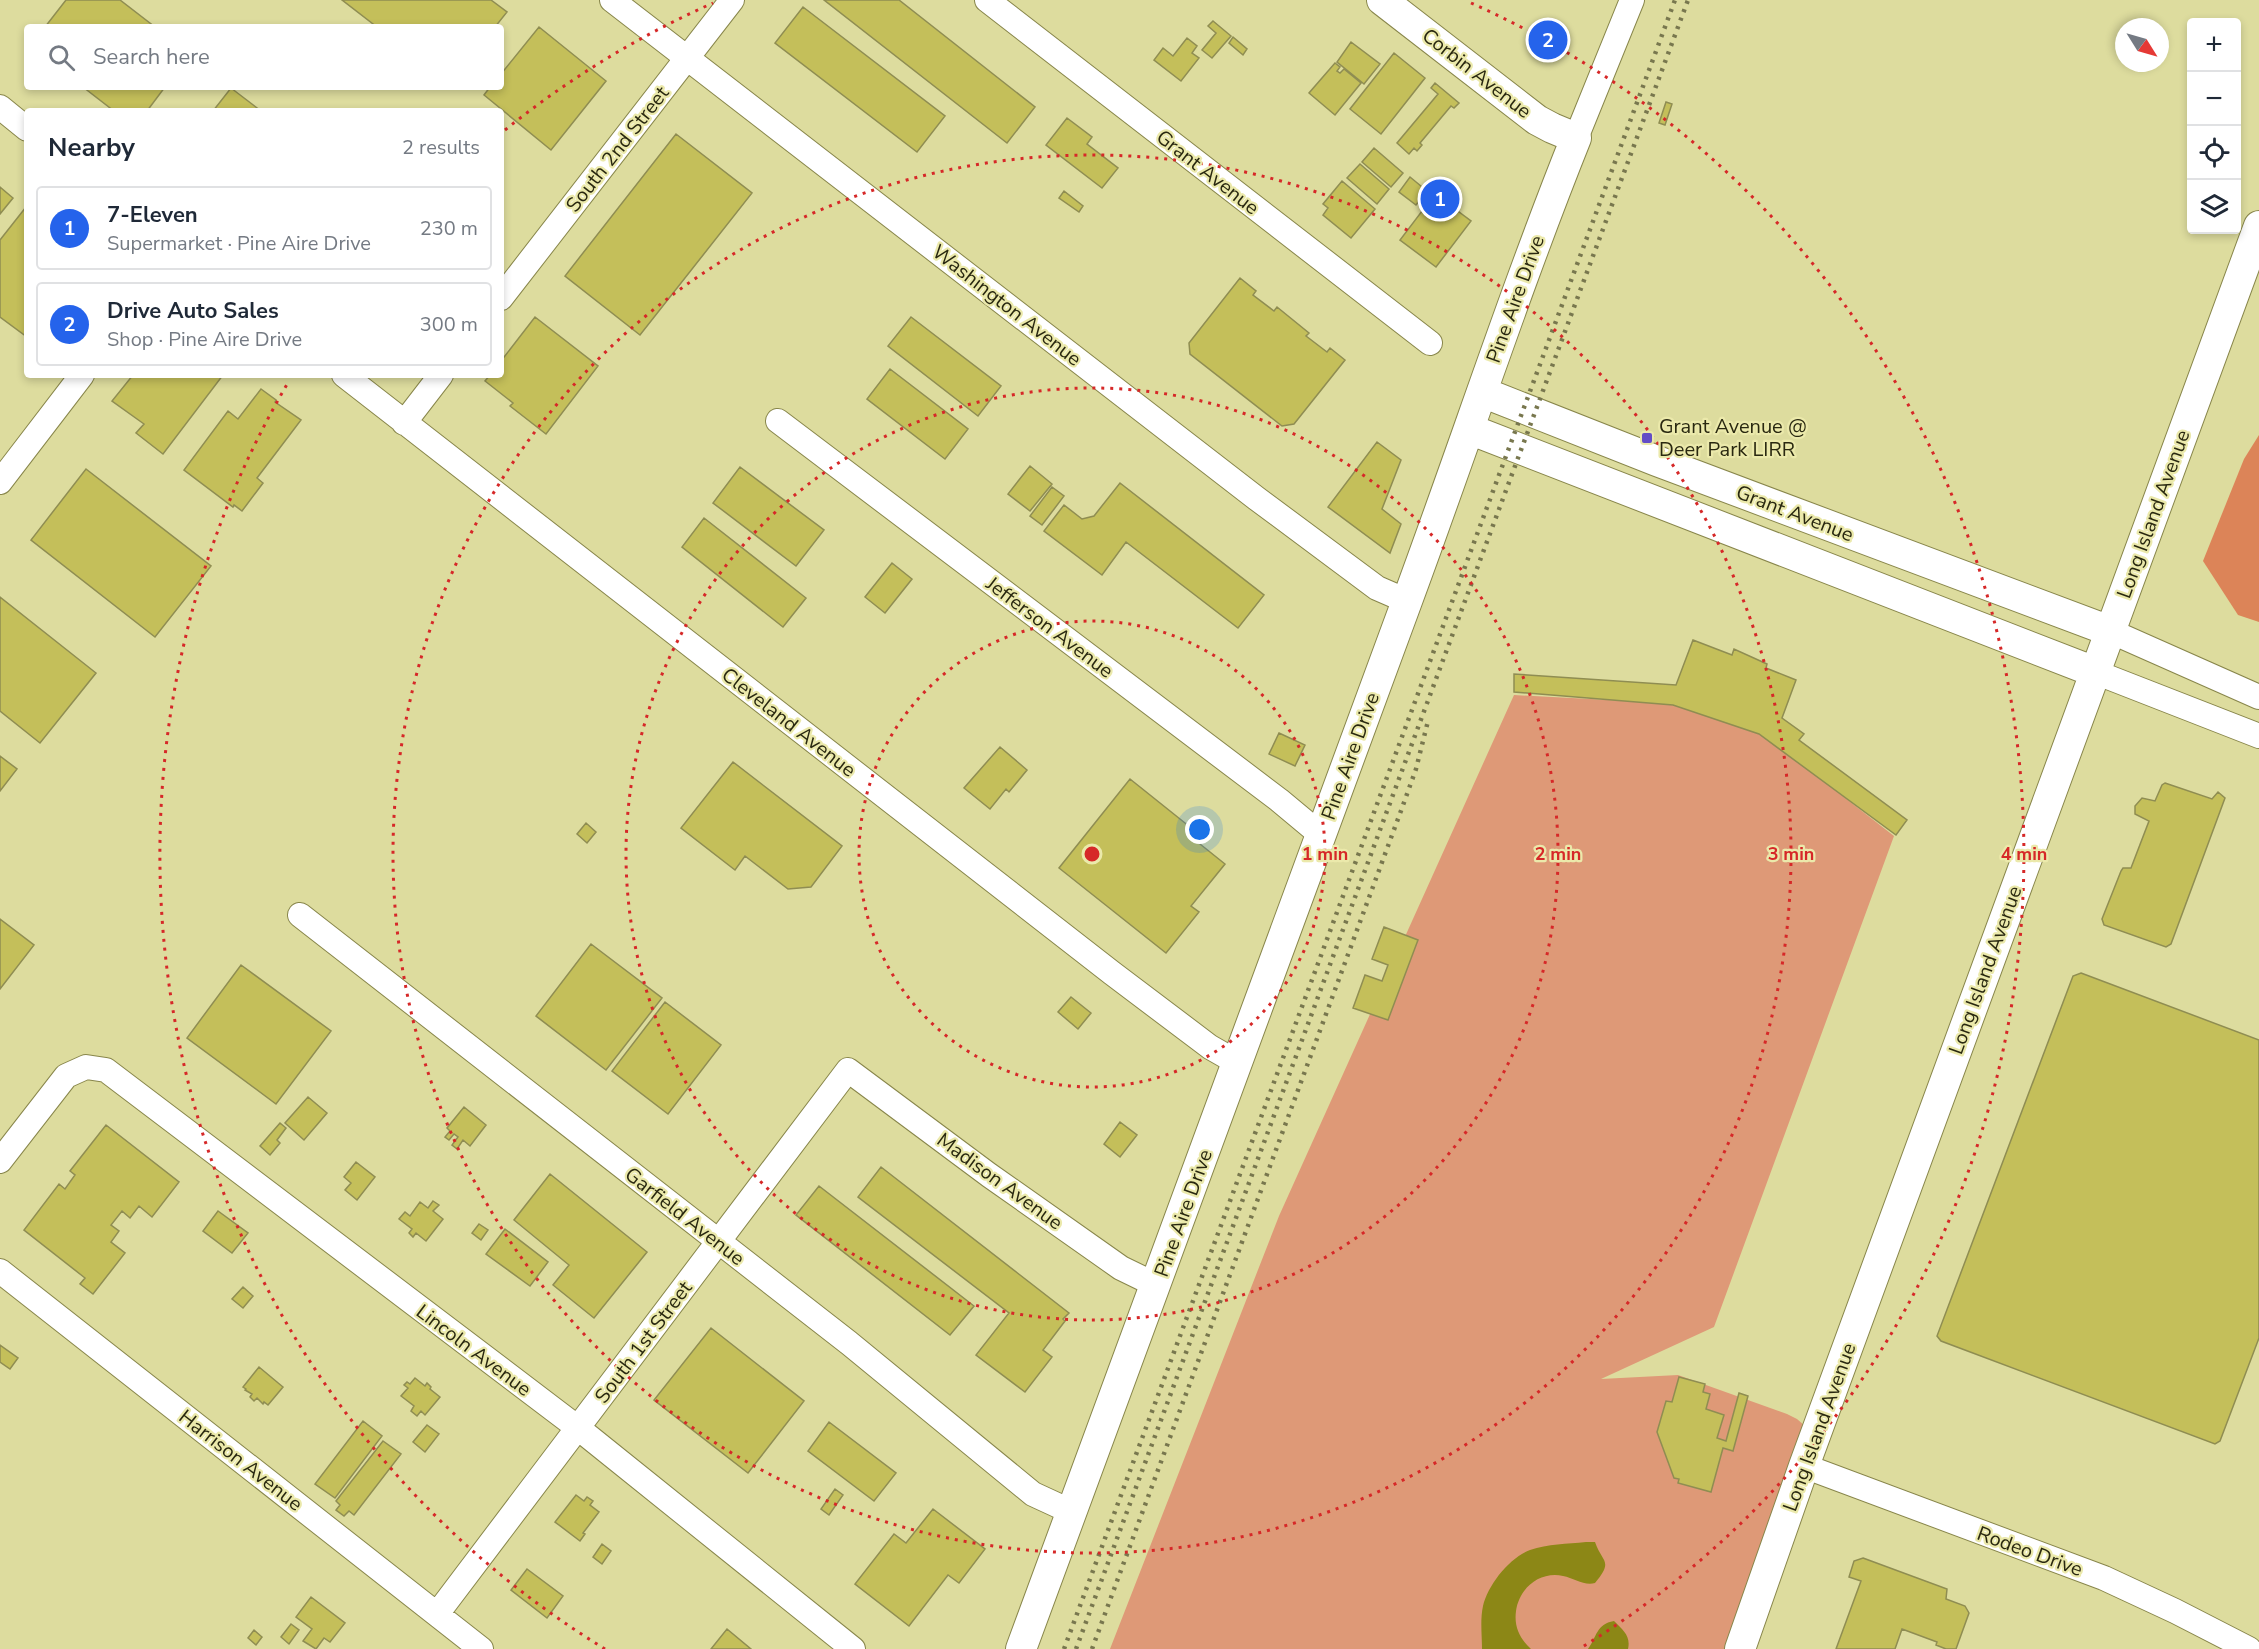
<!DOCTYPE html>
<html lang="en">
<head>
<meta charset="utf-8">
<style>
	:root { --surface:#fff; --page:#f2f2f3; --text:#1f2937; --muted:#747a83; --line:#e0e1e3; --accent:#2563eb }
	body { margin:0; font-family:"Nunito Sans",sans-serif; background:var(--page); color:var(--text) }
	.controls { position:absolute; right:18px; top:18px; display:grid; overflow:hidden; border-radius:6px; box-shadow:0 3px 9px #0003 }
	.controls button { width:54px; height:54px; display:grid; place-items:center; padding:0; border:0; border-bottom:2px solid var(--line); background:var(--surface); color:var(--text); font:30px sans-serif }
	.compass { position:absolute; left:2115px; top:18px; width:54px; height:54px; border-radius:50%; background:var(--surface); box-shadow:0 3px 9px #0003; rotate:127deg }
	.you { position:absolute; left:1200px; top:830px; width:21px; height:21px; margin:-15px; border:4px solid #fff; border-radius:50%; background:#1a73e8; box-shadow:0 0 0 9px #1a73e833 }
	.badge { display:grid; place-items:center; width:39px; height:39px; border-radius:50%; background:var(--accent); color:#fff; font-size:20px; font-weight:700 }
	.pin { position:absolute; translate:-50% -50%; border:3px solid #fff; box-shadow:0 2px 6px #0006 }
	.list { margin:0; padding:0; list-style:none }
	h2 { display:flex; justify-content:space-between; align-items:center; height:78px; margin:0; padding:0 24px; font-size:26px }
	h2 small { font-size:20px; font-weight:400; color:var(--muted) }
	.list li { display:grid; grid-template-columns:39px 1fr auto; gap:18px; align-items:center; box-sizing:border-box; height:84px; margin:0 12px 12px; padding:0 12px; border:2px solid var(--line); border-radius:6px }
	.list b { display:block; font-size:22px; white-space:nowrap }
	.list p { margin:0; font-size:20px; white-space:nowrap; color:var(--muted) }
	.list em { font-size:20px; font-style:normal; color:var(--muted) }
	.icon { flex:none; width:33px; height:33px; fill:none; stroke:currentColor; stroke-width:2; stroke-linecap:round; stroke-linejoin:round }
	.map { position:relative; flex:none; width:2259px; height:1649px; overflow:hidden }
	.search { position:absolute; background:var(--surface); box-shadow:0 3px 9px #0003; left:24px; top:24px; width:480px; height:66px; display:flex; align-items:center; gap:15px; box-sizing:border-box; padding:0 21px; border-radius:6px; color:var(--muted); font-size:22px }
	.panel { position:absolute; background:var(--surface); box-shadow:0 3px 9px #0003; left:24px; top:108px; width:480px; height:270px; border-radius:6px }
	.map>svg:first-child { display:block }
	.green { fill:#de9977 }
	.forest { fill:#dc8458 }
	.water { fill:#8c8716 }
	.building { fill:#c4bf5a; stroke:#8f8d52; stroke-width:1.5 }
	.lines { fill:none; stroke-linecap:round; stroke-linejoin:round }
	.minor-casing { stroke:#88864b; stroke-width:26 }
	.tertiary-casing { stroke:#88864b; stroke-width:32 }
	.minor { stroke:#fff; stroke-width:24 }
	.tertiary { stroke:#fff; stroke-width:30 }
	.rail { stroke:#78774e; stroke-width:4.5; stroke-dasharray:3 6; stroke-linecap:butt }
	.ring { fill:none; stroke:#d62828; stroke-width:3; stroke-dasharray:3 6 }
	.poi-dot { fill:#634dc6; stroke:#ebe9ab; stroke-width:2 }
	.labels { text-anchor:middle; stroke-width:4.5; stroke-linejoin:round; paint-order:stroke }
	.street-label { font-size:20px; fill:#292810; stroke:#ebe9ab }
	.poi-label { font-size:20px; fill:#292810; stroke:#ebe9ab; text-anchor:start }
	.centre { fill:#d62828; stroke:#ebe9ab; stroke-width:3 }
	.ring-label { font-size:18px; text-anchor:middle; font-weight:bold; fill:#d62828; stroke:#ebe9ab; stroke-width:4.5; stroke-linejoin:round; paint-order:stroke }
</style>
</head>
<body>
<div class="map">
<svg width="2259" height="1649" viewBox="0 0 2259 1649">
	<rect width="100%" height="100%" fill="#dddc9e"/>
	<path class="green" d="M 1514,695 L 1685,704 L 1763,734 L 1894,836 L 1714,1327 L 1601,1379 L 1678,1375 L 1787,1414 L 1797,1419 L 1805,1426 L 1726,1649 L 1110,1649 L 1279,1216 Z"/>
	<path class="forest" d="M 2259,435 L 2259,622 L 2238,615 L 2203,561 L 2244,459 Z"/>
	<path class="water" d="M 1586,1542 L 1595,1542 C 1602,1563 1614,1560 1595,1583 C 1584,1586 1574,1578 1563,1576 C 1540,1571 1519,1588 1516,1611 C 1514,1626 1519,1638 1531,1649 L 1482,1649 C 1482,1635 1480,1620 1483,1606 C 1488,1585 1509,1558 1530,1550 C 1548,1544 1567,1544 1586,1542 Z
		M 1614,1621 C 1623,1630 1631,1636 1628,1649 L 1588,1649 C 1597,1637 1596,1624 1614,1621 Z"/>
	<path class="building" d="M 66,0 L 120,0 L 155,27 L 45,27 Z
		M 342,0 L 491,0 L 507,12 L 495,27 L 377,27 Z
		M 824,0 L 899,0 L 1035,107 L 1007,143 Z
		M 803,7 L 945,116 L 917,152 L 775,43 Z
		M 1213,21 L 1231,36 L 1212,58 L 1202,50 L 1216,33 L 1208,26 Z
		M 539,27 L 606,81 L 551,150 L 484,95 L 490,87 L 501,87 L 501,74 Z
		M 1233,37 L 1247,49 L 1243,55 L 1229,43 Z
		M 1187,38 L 1197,46 L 1192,53 L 1199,58 L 1181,81 L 1154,60 L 1163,48 L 1173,56 Z
		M 1351,42 L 1380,64 L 1364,84 L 1337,62 Z
		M 1394,53 L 1425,78 L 1381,134 L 1350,109 Z
		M 1335,63 L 1340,67 L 1337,71 L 1340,73 L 1344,69 L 1361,83 L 1335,115 L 1309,93 Z
		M 1435,83 L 1459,103 L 1454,108 L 1451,106 L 1420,143 L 1422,145 L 1417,151 L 1414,148 L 1409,154 L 1397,143 L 1438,94 L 1431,88 Z
		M 83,87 L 165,87 L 147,111 L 114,111 Z
		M 231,88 L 261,111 L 213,111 Z
		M 1666,102 L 1672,104 L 1665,125 L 1659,123 Z
		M 1067,118 L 1092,137 L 1087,144 L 1118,168 L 1102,188 L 1046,145 Z
		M 676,134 L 752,193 L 640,335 L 565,276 Z
		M 1374,148 L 1403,173 L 1391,187 L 1362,162 Z
		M 1360,164 L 1389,189 L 1377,204 L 1347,178 Z
		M 1410,177 L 1427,191 L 1416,205 L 1399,192 Z
		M 1342,181 L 1375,209 L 1351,238 L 1323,215 L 1328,208 L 1323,204 Z
		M 0,187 L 13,198 L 0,214 Z
		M 1064,191 L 1083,206 L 1079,212 L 1059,198 Z
		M 1435,194 L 1471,221 L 1436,267 L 1400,240 Z
		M 26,207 L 27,207 L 27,337 L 0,317 L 0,240 Z
		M 1240,278 L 1256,291 L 1253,295 L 1274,311 L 1277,307 L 1309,333 L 1306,336 L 1327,352 L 1330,348 L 1345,360 L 1294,424 L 1282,426 L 1190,354 L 1189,343 Z
		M 535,317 L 598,366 L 546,434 L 510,406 L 513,403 L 485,381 L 490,375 L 501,375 L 501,361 Z
		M 911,317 L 1001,386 L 978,416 L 888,346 Z
		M 890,369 L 968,429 L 945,459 L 867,399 Z
		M 133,375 L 223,375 L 163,454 L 136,433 L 144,424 L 112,401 Z
		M 261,389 L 276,400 L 275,402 L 301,420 L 257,478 L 263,483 L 242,511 L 234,505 L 233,507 L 184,470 L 228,411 L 238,419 Z
		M 1377,442 L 1401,460 L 1382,509 L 1401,524 L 1390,553 L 1328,507 Z
		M 1030,466 L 1052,484 L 1030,511 L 1008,494 Z
		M 740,467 L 824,530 L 796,566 L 713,503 Z
		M 86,469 L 211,566 L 155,637 L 31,540 Z
		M 1120,483 L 1264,595 L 1238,628 L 1126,542 L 1102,575 L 1044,531 L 1064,505 L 1082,519 L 1094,516 Z
		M 1052,487 L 1064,496 L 1042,525 L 1030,516 Z
		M 704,518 L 806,598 L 783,627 L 682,547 Z
		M 892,563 L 912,579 L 885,613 L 865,597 Z
		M 0,597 L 96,673 L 40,743 L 0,711 Z
		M 1693,640 L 1732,655 L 1734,649 L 1767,664 L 1766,668 L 1796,680 L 1782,718 L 1804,734 L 1799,740 L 1907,820 L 1896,835 L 1759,734 L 1673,705 L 1514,692 L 1514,674 L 1676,685 Z
		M 1279,733 L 1305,745 L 1295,766 L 1269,754 Z
		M 1000,747 L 1027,770 L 1009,792 L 1006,789 L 990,809 L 964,788 Z
		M 0,756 L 17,769 L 0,791 Z
		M 733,762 L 842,846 L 811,887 L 788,889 L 745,856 L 735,870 L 681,828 Z
		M 1130,779 L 1200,835 L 1195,840 L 1225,864 L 1191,906 L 1199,912 L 1166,953 L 1059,868 Z
		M 2165,783 L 2212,799 L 2218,792 L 2225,798 L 2171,944 L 2166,947 L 2104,925 L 2102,919 L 2121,871 L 2123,868 L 2131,868 L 2149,821 L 2135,814 L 2135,806 L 2142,798 L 2155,801 L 2162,785 Z
		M 586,823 L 596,832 L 587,843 L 577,834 Z
		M 0,919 L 34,945 L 0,989 Z
		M 1384,927 L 1418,940 L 1388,1020 L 1353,1008 L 1365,975 L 1382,981 L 1388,965 L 1372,959 Z
		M 591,944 L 662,998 L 606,1070 L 536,1016 Z
		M 241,965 L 331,1031 L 276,1104 L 187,1038 Z
		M 2081,973 L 2259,1040 L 2259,1338 L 2220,1441 L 2215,1444 L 1941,1341 L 1937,1336 L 2073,976 Z
		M 1071,997 L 1091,1013 L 1078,1029 L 1058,1012 Z
		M 665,1002 L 721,1045 L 668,1114 L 612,1071 Z
		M 308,1097 L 327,1113 L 304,1140 L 285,1123 Z
		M 464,1107 L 486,1125 L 470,1146 L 463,1140 L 457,1149 L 452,1145 L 458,1137 L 454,1134 L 449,1140 L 445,1137 L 450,1131 L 447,1128 Z
		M 1120,1122 L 1137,1135 L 1120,1157 L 1104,1144 Z
		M 280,1123 L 286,1128 L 277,1140 L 280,1143 L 270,1155 L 260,1146 Z
		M 106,1125 L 179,1182 L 152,1217 L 139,1206 L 130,1218 L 122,1211 L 111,1225 L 119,1231 L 111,1242 L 125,1253 L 93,1294 L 80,1284 L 85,1278 L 24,1230 L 59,1184 L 65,1189 L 75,1175 L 70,1171 Z
		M 356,1162 L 375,1177 L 357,1200 L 345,1190 L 351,1183 L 344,1177 Z
		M 881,1167 L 1069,1313 L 1063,1319 L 1065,1321 L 1043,1350 L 1052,1357 L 1025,1392 L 976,1355 L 1009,1313 L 858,1197 Z
		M 550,1174 L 647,1252 L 594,1318 L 553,1285 L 569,1265 L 514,1220 Z
		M 819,1186 L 974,1306 L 950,1335 L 796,1215 Z
		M 433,1201 L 439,1205 L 433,1211 L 443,1219 L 426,1241 L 416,1233 L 413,1237 L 409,1233 L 412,1229 L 399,1219 L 405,1212 L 410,1216 L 420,1202 L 428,1208 Z
		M 218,1211 L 248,1233 L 232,1253 L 203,1231 Z
		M 479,1224 L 488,1230 L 481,1240 L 472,1233 Z
		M 505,1229 L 548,1262 L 530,1286 L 486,1254 Z
		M 243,1287 L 253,1296 L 243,1308 L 232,1299 Z
		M 711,1328 L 804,1401 L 748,1473 L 654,1400 Z
		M 0,1345 L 18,1358 L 10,1369 L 0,1362 Z
		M 259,1367 L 283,1387 L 268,1405 L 264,1402 L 263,1404 L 257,1398 L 254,1401 L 250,1397 L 252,1394 L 245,1390 L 246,1389 L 243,1387 Z
		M 1679,1377 L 1705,1384 L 1703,1392 L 1710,1394 L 1706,1409 L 1724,1415 L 1717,1438 L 1726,1441 L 1739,1393 L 1748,1396 L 1733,1451 L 1723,1448 L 1711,1492 L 1678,1483 L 1679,1479 L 1674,1478 L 1657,1432 L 1666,1401 L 1672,1402 Z
		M 415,1378 L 425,1386 L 427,1383 L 431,1387 L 430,1389 L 440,1397 L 425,1415 L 421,1411 L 417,1416 L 411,1411 L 414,1406 L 401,1396 L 408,1388 L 404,1385 L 407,1382 L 410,1384 Z
		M 363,1421 L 382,1436 L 335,1498 L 315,1484 Z
		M 829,1422 L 896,1473 L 874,1501 L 808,1451 Z
		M 427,1425 L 439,1434 L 425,1452 L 413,1442 Z
		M 383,1441 L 401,1454 L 354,1515 L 349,1511 L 344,1516 L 336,1510 L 340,1505 L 336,1501 Z
		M 835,1489 L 843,1495 L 829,1515 L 821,1509 Z
		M 576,1495 L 584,1501 L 587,1497 L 593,1501 L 590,1505 L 599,1512 L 583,1533 L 585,1534 L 580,1541 L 555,1522 Z
		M 933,1509 L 985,1549 L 959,1583 L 948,1575 L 909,1626 L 855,1584 L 894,1534 L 906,1543 Z
		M 602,1544 L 611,1551 L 602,1564 L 593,1557 Z
		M 1863,1558 L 1947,1589 L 1946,1599 L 1965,1606 L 1969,1613 L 1956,1649 L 1946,1649 L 1936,1645 L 1937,1642 L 1902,1629 L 1895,1649 L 1836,1649 L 1861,1581 L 1849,1577 L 1854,1561 Z
		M 527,1569 L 563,1596 L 547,1618 L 511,1590 Z
		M 311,1597 L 345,1623 L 330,1642 L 324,1638 L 316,1649 L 303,1641 L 312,1629 L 296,1617 Z
		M 291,1624 L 299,1630 L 289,1644 L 281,1637 Z
		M 727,1629 L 751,1649 L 711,1649 Z
		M 254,1630 L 262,1637 L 256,1645 L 248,1638 Z"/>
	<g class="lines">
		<g class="minor-casing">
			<path id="minor" d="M 612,0 L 1256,498 L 1377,588 L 1407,601
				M 987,0 L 1430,343
				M 0,107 L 27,129
				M 1576,138 L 1632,0
				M 501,298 L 732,0
				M 344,375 L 1112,973 L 1210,1047 L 1238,1063
				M 778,421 L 1279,800 L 1321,835
				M 404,423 L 441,375
				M 0,482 L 82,375
				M 2110,631 L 2259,697
				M 2095,672 L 2259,736
				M 300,915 L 849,1343 L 1033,1494 L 1072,1512
				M 0,1161 L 66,1076 L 86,1067 L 106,1070 L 578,1428 L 853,1649
				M 0,1271 L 481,1649
				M 1804,1466 L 2104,1578 L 2175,1611 L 2249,1649
				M 437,1614 L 848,1070 L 989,1175 L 1121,1268 L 1156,1285"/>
		</g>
		<g class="tertiary-casing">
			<path id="tertiary" d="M 1482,392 L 1657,461 L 2110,631
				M 1469,429 L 2095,672
				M 1021,1649 L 1407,601 C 1464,447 1515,290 1576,138 L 1552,128 L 1537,120 L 1382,0
				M 1740,1649 L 1804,1466 L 2259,226"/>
		</g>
		<use href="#minor" class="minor"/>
		<use href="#tertiary" class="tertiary"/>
		<path class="rail" d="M 1064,1649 L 1675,0
			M 1076,1649 L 1688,0
			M 1092,1649 L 1402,808 L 1416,769 L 1428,721"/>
	</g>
	<g class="ring">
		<circle cx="1092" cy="854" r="233"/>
		<circle cx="1092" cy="854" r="466"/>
		<circle cx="1092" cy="854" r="699"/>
		<path d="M605 1649A932 932 0 0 1 289 381M505 130A932 932 0 0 1 713 3M1471 3A932 932 0 0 1 1579 1649"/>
	</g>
	<rect class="poi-dot" x="1641" y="432" width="12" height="12" rx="3"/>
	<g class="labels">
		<g class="street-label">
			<text transform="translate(1477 73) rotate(38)" y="7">Corbin Avenue</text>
			<text transform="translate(617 149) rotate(-52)" y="7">South 2nd Street</text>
			<text transform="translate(1208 172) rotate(38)" y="7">Grant Avenue</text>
			<text transform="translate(1515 299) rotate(-70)" y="7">Pine Aire Drive</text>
			<text transform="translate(1007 305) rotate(38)" y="7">Washington Avenue</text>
			<text transform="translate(1795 513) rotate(21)" y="7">Grant Avenue</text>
			<text transform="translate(2153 514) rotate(-70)" y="7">Long Island Avenue</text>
			<text transform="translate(1050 627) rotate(37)" y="7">Jefferson Avenue</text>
			<text transform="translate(789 722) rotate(38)" y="7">Cleveland Avenue</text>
			<text transform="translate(1350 756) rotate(-70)" y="7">Pine Aire Drive</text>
			<text transform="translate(1985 970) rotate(-70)" y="7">Long Island Avenue</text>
			<text transform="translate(1000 1181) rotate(36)" y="7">Madison Avenue</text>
			<text transform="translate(1183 1213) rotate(-70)" y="7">Pine Aire Drive</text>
			<text transform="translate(685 1216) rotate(38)" y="7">Garfield Avenue</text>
			<text transform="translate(643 1342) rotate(-53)" y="7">South 1st Street</text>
			<text transform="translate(474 1350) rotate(37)" y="7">Lincoln Avenue</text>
			<text transform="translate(1819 1427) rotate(-70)" y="7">Long Island Avenue</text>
			<text transform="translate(241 1460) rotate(38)" y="7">Harrison Avenue</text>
			<text transform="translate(2030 1551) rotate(20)" y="7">Rodeo Drive</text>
		</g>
		<g class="poi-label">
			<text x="1659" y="433">Grant Avenue @<tspan x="1659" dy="23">Deer Park LIRR</tspan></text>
		</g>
	</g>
	<circle cx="1092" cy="854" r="9" class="centre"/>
	<g class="ring-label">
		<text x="1325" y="860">1 min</text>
		<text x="1558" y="860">2 min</text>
		<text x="1791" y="860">3 min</text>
		<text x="2024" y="860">4 min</text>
	</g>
</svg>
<div class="controls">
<button>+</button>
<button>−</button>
<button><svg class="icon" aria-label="locate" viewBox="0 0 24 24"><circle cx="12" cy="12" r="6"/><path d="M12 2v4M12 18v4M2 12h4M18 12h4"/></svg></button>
<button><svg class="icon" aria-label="layers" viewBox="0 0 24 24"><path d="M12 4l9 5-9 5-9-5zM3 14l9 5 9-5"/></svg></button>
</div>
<svg class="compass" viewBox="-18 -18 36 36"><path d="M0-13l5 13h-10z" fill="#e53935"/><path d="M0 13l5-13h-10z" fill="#747a83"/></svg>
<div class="you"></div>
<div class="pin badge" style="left:1440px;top:199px">1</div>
<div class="pin badge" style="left:1548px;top:40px">2</div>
<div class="search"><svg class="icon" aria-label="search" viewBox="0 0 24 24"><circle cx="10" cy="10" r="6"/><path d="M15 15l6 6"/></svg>Search here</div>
<section class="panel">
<h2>Nearby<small>2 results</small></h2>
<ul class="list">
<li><span class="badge">1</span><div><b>7-Eleven</b><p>Supermarket · Pine Aire Drive</p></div><em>230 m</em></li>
<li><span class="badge">2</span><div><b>Drive Auto Sales</b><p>Shop · Pine Aire Drive</p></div><em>300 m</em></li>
</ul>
</section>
</div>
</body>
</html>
